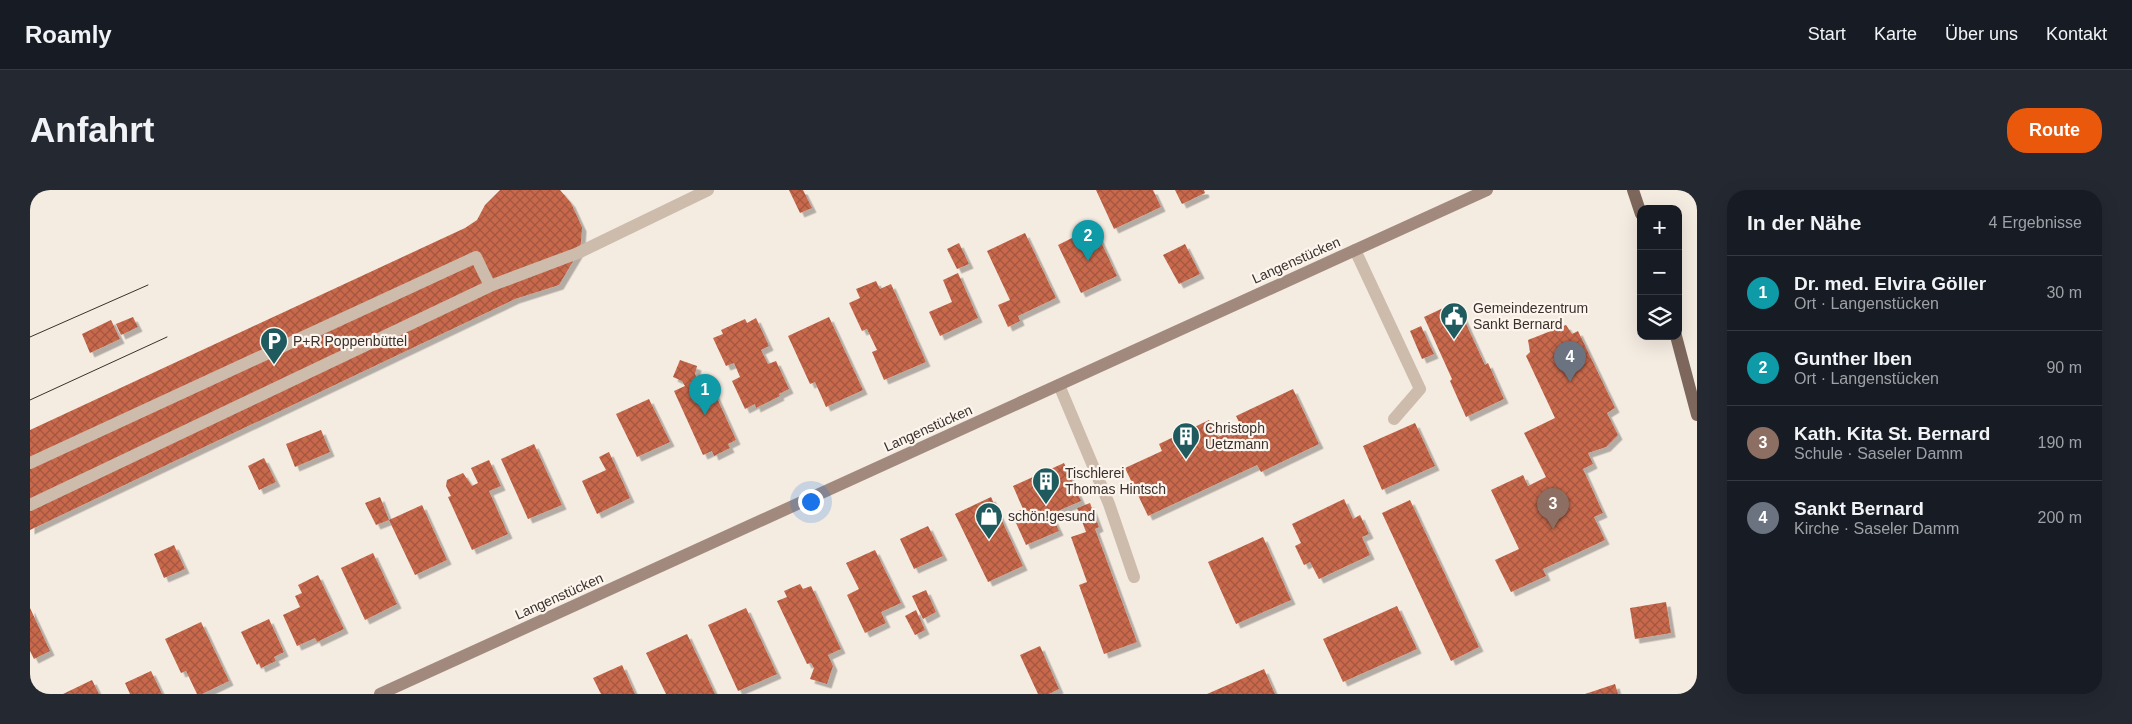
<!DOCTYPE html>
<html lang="de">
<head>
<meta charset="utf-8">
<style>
	:root { --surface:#171b24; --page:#242831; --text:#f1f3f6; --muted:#9ea1a6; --line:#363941; --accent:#ea580c }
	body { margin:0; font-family:Helvetica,sans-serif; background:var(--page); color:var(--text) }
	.controls { position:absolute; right:15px; top:15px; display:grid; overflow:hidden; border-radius:10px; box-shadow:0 5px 20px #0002 }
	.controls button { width:45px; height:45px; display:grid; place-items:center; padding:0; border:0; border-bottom:1px solid var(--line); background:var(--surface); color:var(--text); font:25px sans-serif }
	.you { position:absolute; left:780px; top:311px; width:18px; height:18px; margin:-12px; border:4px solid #fff; border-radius:50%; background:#1a73e8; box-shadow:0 0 0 8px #1a73e833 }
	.badge { display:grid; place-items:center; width:32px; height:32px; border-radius:50%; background:var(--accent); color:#fff; font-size:16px; font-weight:700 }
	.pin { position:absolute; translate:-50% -41px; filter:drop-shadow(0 1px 2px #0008) }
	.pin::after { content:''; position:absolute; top:26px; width:18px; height:15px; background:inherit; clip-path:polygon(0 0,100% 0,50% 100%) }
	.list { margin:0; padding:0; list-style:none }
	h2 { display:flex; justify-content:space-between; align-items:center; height:65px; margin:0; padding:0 20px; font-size:21px }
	h2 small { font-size:16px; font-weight:400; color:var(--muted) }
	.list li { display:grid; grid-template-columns:32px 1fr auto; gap:15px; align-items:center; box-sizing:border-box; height:75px; padding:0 20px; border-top:1px solid var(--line) }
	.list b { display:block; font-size:19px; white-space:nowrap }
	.list p { margin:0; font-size:16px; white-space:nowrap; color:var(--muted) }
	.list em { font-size:16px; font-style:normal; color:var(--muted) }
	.icon { flex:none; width:28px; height:28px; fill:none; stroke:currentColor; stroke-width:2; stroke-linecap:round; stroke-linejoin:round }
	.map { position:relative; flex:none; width:1667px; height:504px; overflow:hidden; border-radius:20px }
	header { display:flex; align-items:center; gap:30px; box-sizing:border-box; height:70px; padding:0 25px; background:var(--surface); border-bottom:1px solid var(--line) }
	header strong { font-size:24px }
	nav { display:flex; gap:28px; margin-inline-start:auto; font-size:18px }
	.intro { display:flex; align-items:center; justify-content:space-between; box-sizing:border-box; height:120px; padding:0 30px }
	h1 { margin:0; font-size:35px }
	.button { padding:12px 22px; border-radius:20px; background:var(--accent); color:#fff; font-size:18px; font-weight:700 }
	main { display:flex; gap:30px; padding:0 30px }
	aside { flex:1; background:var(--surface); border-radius:20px; box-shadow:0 5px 20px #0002 }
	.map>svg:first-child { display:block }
	.building { fill:url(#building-cross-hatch); filter:url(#shadow) }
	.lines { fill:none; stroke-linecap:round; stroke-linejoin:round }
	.lane { stroke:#cdbbac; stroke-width:12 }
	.secondary { stroke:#a18a7d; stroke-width:12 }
	.primary { stroke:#7d675c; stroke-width:12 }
	.tram { stroke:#3b302b; stroke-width:1 }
	.labels { text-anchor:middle; stroke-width:4.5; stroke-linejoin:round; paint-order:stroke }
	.street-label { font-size:14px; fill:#3b302b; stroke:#fbf5ee }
	.poi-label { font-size:14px; fill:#3b302b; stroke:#fbf5ee; text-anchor:start }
</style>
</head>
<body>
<header>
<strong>Roamly</strong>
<nav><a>Start</a><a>Karte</a><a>Über uns</a><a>Kontakt</a></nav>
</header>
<div class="intro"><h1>Anfahrt</h1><a class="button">Route</a></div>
<main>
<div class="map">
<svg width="1667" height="504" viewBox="0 0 1667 504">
	<defs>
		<pattern id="building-cross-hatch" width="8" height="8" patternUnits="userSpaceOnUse" patternTransform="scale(1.25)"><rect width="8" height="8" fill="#c8694b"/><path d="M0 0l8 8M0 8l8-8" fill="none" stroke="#a4573f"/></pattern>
		<filter id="shadow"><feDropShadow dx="4.5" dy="4.5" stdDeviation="0" flood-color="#0004"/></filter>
	</defs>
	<rect width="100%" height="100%" fill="#f4ebe1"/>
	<path class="building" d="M 470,0 L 530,0 L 541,13 L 552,37 L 551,53 L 548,63 L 529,95 L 485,109 L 0,340 L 0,240 L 435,38 L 447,30 L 455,15 Z
		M 759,0 L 773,0 L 782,18 L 770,23 Z
		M 1066,0 L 1123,0 L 1131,17 L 1084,39 Z
		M 1145,0 L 1174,0 L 1175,3 L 1152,14 Z
		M 1064,37 L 1087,86 L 1051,103 L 1028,55 Z
		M 995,43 L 1026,108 L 988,126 L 990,131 L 978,137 L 968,115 L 980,110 L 957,61 Z
		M 929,53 L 939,74 L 927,79 L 917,59 Z
		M 1155,54 L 1170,84 L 1149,94 L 1133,65 Z
		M 928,83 L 948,128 L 910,146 L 899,122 L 922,112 L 913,90 Z
		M 846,91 L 850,99 L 861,94 L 896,172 L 854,190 L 842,162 L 847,160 L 837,139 L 832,141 L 819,113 L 830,108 L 826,99 Z
		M 1426,112 L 1455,175 L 1458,173 L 1474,209 L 1436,227 L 1420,191 L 1422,189 L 1394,127 Z
		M 103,127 L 108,137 L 91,145 L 86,134 Z
		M 799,127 L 833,200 L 796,217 L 785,192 L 780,194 L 758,146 Z
		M 726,128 L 739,156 L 731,160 L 738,174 L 746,171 L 759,199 L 749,204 L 750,206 L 726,218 L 725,214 L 715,219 L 702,191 L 710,187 L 704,173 L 696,176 L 683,148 L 693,144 L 691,140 L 715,129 L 717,133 Z
		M 81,130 L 90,149 L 60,163 L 52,144 Z
		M 1536,135 L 1542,144 L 1548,141 L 1585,218 L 1577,223 L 1588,245 L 1576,257 L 1558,263 L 1563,274 L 1553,279 L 1573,323 L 1564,327 L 1575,350 L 1513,379 L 1516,386 L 1481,402 L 1465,370 L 1489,359 L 1461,300 L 1493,285 L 1498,296 L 1516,287 L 1494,243 L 1525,228 L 1496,166 L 1500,162 L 1498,150 Z
		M 1391,136 L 1404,164 L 1392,169 L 1380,141 Z
		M 650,170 L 667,176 L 665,184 L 668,190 L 677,186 L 706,250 L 698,254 L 700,258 L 684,266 L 682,261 L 673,265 L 644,201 L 655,196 L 652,191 L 643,187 Z
		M 1263,199 L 1289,254 L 1231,282 L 1227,275 L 1118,326 L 1095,278 L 1132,261 L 1129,254 L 1179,230 L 1188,247 L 1211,236 L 1206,226 Z
		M 619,209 L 640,252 L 607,267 L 586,224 Z
		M 1385,233 L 1405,276 L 1352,300 L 1333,256 Z
		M 291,240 L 300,262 L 265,277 L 256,254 Z
		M 504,254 L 532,315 L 498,329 L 471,269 Z
		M 579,262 L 600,308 L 567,324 L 552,291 L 576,280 L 569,267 Z
		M 234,268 L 246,292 L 229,300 L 218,276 Z
		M 459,270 L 471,296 L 459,301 L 478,344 L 442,360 L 418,307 L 421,306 L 416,296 L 417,290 L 433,283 L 442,296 L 448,293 L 441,278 Z
		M 1034,273 L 1051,311 L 1021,324 L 1029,341 L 996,355 L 982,324 L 993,319 L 983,296 Z
		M 350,307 L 359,330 L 346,335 L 335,313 Z
		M 961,307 L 993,376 L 958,392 L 925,324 Z
		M 1314,309 L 1323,329 L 1330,325 L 1339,344 L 1332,347 L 1340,365 L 1289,389 L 1280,372 L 1274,375 L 1265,356 L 1271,353 L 1262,334 Z
		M 1380,310 L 1449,457 L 1421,471 L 1352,323 Z
		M 1060,313 L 1069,337 L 1065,339 L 1107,452 L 1074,464 L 1049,395 L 1057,392 L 1041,347 L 1056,342 L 1047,318 Z
		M 392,315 L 417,370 L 385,385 L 359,330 Z
		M 898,336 L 913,366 L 884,379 L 870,349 Z
		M 1233,347 L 1261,410 L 1206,434 L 1178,372 Z
		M 144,355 L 155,379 L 134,388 L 124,364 Z
		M 845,360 L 871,413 L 851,422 L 856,433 L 835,443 L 817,405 L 829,399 L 816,373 Z
		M 343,363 L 367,414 L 335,430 L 311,378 Z
		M 288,385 L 314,439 L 287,452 L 285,448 L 267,456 L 253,425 L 270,417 L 265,406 L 272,403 L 268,395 Z
		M 770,394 L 773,399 L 781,396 L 811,459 L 798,465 L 803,476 L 797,494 L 780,489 L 784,478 L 781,473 L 777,474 L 747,411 L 757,407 L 754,401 Z
		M 896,400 L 906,422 L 893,429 L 882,406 Z
		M 1636,412 L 1641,443 L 1605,449 L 1600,418 Z
		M 1367,416 L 1387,459 L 1313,492 L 1293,449 Z
		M 0,418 L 20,461 L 4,469 L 0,461 Z
		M 716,418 L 747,484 L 708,501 L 678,435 Z
		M 886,420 L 895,440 L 885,445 L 875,426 Z
		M 239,429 L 254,462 L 244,467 L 246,471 L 231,478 L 229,473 L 227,475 L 211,442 Z
		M 171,432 L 199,491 L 172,504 L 167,504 L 156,481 L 151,483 L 135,449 Z
		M 657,444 L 685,504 L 636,504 L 616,463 Z
		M 1010,456 L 1029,499 L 1019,504 L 1008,504 L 990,465 Z
		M 592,475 L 605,504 L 571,504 L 563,488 Z
		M 1234,479 L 1245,504 L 1177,504 L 1209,490 Z
		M 121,481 L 132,504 L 100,504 L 95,493 Z
		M 62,490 L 69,504 L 33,504 Z
		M 1585,494 L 1588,504 L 1555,504 Z"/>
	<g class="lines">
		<path class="lane" d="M 1325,60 L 1390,199 L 1364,229
			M 1029,195 L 1079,314 L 1104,387
			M 0,273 L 446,67 L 460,96
			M 0,315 L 460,96 L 548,63 L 678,0"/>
		<path class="secondary" d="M 350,504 L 1457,0"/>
		<path class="primary" d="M 1603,0 L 1611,24
			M 1646,146 L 1667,225"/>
		<path class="tram" d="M 0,147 L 118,95
			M 0,210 L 137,147"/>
	</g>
	<defs>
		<g id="civic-pin" transform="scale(1.4375)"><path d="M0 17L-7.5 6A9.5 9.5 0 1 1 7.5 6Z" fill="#1f5a5e" stroke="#fbf5ee"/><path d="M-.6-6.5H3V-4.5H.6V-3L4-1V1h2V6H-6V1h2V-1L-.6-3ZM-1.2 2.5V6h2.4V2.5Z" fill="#fff"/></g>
		<g id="parking-pin" transform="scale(1.4375)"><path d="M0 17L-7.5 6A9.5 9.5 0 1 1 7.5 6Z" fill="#1f5a5e" stroke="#fbf5ee"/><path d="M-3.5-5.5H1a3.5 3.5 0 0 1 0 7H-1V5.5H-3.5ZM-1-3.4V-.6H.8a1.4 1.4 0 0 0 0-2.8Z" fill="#fff"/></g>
		<g id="building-pin" transform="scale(1.4375)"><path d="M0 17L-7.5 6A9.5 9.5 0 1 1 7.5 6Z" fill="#1f5a5e" stroke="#fbf5ee"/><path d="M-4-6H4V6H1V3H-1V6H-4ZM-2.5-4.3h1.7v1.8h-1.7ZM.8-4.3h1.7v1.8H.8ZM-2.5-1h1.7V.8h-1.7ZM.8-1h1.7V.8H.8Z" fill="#fff"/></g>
		<g id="shop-pin" transform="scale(1.4375)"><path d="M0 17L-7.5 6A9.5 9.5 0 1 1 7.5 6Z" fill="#1f5a5e" stroke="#fbf5ee"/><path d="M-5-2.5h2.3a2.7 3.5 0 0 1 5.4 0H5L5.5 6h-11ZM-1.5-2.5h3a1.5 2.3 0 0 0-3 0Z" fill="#fff"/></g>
	</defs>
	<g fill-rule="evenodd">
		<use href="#civic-pin" x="1424" y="126"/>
		<use href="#parking-pin" x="244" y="151"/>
		<use href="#building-pin" x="1156" y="246"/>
		<use href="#building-pin" x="1016" y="291"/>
		<use href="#shop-pin" x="959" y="326"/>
	</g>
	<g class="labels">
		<g class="street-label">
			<text transform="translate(1266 70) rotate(-24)" y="5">Langenstücken</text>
			<text transform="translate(898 238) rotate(-24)" y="5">Langenstücken</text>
			<text transform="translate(529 406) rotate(-24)" y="5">Langenstücken</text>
		</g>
		<g class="poi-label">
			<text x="1443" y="123">Gemeindezentrum<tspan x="1443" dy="16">Sankt Bernard</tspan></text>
			<text x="263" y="156">P+R Poppenbüttel</text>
			<text x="1175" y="243">Christoph<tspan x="1175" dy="16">Uetzmann</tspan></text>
			<text x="1035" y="288">Tischlerei<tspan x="1035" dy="16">Thomas Hintsch</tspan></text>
			<text x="978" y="331">schön!gesund</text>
		</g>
	</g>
</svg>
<div class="controls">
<button>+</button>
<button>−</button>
<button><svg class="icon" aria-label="layers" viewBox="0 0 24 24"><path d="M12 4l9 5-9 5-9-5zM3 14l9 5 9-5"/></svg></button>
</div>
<div class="you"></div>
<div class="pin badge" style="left:675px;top:225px;background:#0f9aa8">1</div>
<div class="pin badge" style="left:1058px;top:71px;background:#0f9aa8">2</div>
<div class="pin badge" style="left:1523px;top:339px;background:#8d6e63">3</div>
<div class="pin badge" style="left:1540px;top:192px;background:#6b7280">4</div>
</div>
<aside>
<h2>In der Nähe<small>4 Ergebnisse</small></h2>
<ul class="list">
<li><span class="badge" style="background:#0f9aa8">1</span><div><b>Dr. med. Elvira Göller</b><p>Ort · Langenstücken</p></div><em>30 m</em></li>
<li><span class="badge" style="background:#0f9aa8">2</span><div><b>Gunther Iben</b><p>Ort · Langenstücken</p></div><em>90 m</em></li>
<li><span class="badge" style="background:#8d6e63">3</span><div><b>Kath. Kita St. Bernard</b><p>Schule · Saseler Damm</p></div><em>190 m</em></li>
<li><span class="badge" style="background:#6b7280">4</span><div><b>Sankt Bernard</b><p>Kirche · Saseler Damm</p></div><em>200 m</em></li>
</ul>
</aside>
</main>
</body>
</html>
